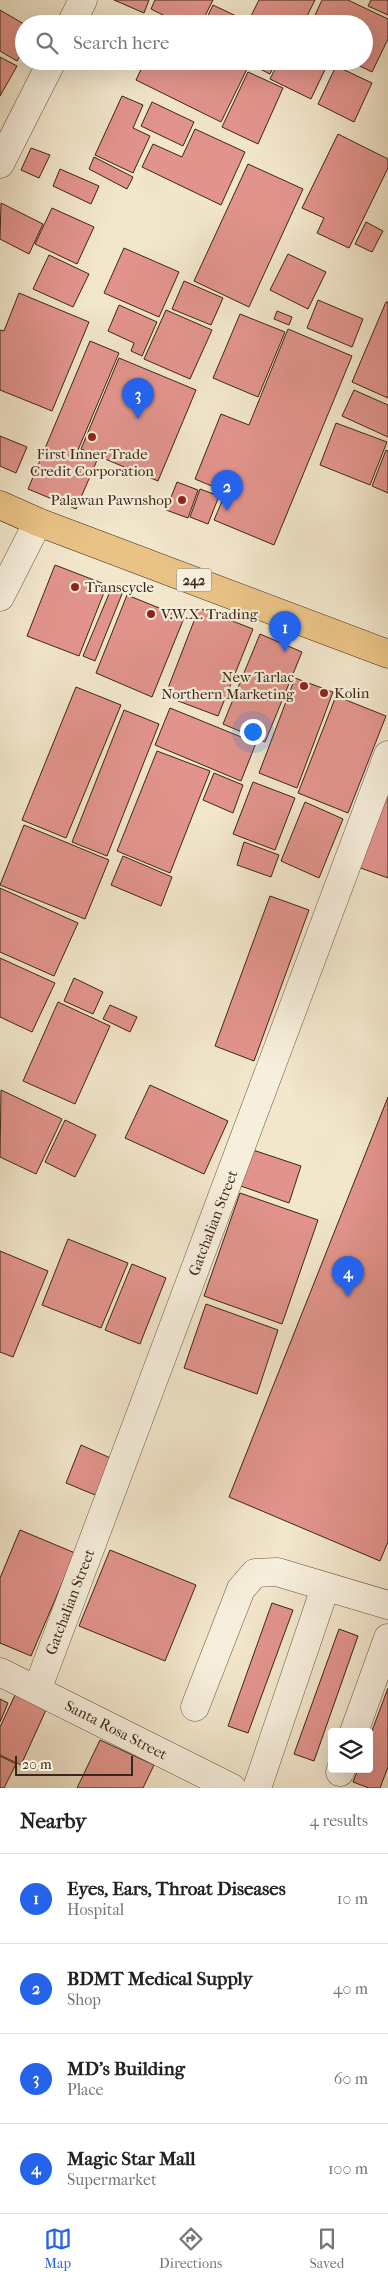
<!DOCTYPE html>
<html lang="en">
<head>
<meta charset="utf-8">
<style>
	:root { --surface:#fff; --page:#f2f2f2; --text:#222; --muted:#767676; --line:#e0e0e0; --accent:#2563eb }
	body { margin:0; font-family:"IM FELL French Canon",serif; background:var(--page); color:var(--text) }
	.controls { position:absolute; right:15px; bottom:15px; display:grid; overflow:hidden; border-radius:5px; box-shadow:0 5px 20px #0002 }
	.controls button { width:45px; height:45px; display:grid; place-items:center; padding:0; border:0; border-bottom:1px solid var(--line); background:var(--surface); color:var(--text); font:25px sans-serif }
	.scale { position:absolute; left:15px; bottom:12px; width:118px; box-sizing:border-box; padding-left:5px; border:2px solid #3c2617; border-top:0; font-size:14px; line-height:18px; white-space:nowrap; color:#3c2617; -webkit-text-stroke:4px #f7efdd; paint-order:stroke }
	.you { position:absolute; left:252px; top:731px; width:18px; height:18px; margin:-12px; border:4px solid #fff; border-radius:50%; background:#1a73e8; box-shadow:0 0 0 8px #1a73e833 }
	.badge { display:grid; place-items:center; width:32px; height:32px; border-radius:50%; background:var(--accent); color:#fff; font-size:16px; font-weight:700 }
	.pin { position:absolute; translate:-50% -41px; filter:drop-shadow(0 1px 2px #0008) }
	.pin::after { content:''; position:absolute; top:26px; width:18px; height:15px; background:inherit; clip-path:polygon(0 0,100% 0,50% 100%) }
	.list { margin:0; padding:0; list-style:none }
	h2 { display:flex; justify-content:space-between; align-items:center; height:65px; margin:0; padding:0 20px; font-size:21px }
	h2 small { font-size:16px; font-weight:400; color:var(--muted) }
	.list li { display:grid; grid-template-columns:32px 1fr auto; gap:15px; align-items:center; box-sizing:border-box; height:90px; padding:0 20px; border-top:1px solid var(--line) }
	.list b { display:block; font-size:19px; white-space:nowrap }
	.list p { margin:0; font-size:16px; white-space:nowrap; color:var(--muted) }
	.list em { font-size:16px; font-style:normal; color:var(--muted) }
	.icon { flex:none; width:28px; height:28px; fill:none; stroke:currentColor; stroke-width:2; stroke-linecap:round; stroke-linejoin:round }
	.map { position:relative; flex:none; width:388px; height:1788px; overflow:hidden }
	.search { position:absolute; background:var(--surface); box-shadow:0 5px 20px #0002; left:15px; right:15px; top:15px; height:55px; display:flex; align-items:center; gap:12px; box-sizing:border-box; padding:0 18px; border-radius:28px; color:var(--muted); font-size:19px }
	.sheet { height:425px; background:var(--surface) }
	nav { display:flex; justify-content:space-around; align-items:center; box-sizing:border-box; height:70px; border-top:1px solid var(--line); background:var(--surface); font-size:14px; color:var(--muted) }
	nav a { display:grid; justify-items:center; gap:2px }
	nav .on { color:var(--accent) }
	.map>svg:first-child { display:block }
	.building { fill:#e2948c; stroke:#3c2617 }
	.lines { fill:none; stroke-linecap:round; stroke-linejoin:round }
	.minor-casing { stroke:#6a5644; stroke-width:29 }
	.major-casing { stroke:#3c2617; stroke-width:29 }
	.minor { stroke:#f7efdd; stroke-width:28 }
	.major { stroke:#e9c386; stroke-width:28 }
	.poi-dot { fill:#8f2418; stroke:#f7efdd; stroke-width:2 }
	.labels { text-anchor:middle; stroke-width:4.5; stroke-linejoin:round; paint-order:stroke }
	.shield { fill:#f7efdd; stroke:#746252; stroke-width:1 }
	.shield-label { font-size:14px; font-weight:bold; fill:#3c2617 }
	.poi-label { font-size:15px; fill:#3c2617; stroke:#f7efdd; text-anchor:start }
	.street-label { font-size:15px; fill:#3c2617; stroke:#f7efdd }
</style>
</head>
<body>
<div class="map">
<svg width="388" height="1788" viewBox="0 0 388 1788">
	<rect width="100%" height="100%" fill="#f2e6cb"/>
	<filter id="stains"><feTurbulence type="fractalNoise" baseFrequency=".004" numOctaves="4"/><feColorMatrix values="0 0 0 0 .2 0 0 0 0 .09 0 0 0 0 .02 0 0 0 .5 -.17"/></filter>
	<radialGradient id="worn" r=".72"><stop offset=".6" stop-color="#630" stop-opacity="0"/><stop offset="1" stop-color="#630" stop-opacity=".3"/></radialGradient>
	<path class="building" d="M 114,0 L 149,0 L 144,13 Z
		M 155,0 L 213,0 L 201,24 L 181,24 L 151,9 Z
		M 259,0 L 315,0 L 303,24 L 265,24 L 251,16 Z
		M 322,0 L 348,0 L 388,19 L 388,39 L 372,72 L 350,61 L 364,61 L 364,24 L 311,24 Z
		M 371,0 L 388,0 L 388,15 L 368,6 Z
		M 213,5 L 253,24 L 204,24 Z
		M 0,10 L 24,24 L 24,49 L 17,61 L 0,51 Z
		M 0,57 L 17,66 L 0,96 Z
		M 145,61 L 237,61 L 248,67 L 221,122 L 136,80 Z
		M 244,61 L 276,61 L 270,74 Z
		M 279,61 L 329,61 L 311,99 L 270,79 Z
		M 336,66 L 372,83 L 354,122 L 318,104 Z
		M 248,72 L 283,88 L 258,144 L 222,127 Z
		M 122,96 L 143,105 L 133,128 L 150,136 L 133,173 L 95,155 Z
		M 152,102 L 194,122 L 183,146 L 141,126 Z
		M 195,129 L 245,152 L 221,205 L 142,167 L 153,144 L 182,157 Z
		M 338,134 L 388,159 L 388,168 L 349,248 L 317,233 L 324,218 L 302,208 Z
		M 31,148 L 50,155 L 39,178 L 21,170 Z
		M 94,157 L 133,177 L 127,189 L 89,169 Z
		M 248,164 L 303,189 L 249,307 L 194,281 Z
		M 60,169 L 99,186 L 91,204 L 53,186 Z
		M 1,203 L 43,224 L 29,254 L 0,239 Z
		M 52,208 L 94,227 L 77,264 L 35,244 Z
		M 366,222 L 383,231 L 372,252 L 355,244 Z
		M 124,248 L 179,272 L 159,317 L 104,293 Z
		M 288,254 L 326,272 L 308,309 L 270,290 Z
		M 49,255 L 89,274 L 73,307 L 33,289 Z
		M 184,281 L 223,298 L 211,325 L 172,309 Z
		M 19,293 L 89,322 L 52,411 L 0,390 L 0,330 L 4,331 Z
		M 318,300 L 363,319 L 352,347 L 307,328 Z
		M 386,302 L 388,302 L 388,398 L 352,382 Z
		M 119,305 L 157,322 L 142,356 L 131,351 L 134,343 L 108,331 Z
		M 166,310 L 212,330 L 190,379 L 144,359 Z
		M 277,311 L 292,317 L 289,325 L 274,319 Z
		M 240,314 L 285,332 L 258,397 L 213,378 Z
		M 288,329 L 352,356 L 274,545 L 214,520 L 226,492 L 195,479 L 221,414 L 249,425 Z
		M 90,341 L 119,353 L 78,450 L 98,458 L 76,509 L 28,489 Z
		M 119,358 L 196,390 L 158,481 L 81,449 Z
		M 354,390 L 388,405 L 388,437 L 342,416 Z
		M 336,423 L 387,442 L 370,485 L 320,465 Z
		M 0,436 L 27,447 L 16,473 L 0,466 Z
		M 386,450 L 388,451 L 388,493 L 372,486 Z
		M 177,482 L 198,490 L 188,518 L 166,510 Z
		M 200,489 L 219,496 L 208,524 L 190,517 Z
		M 55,565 L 107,585 L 79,656 L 27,636 Z
		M 111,589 L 122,594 L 95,661 L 83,656 Z
		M 127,595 L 184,618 L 152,697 L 96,673 Z
		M 199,608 L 253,629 L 218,716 L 165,696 Z
		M 260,634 L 302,652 L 265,742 L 223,724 Z
		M 295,678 L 333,692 L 297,788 L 259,773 Z
		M 76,687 L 121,705 L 66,838 L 22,820 Z
		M 336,696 L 386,716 L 348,813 L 298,793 Z
		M 170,708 L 256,743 L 241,781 L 155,745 Z
		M 124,710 L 159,724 L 107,856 L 72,842 Z
		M 157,751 L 210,771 L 170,873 L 117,851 Z
		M 214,773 L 243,785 L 233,813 L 203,800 Z
		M 253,782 L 295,798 L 275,850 L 233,834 Z
		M 388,782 L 388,878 L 358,867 Z
		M 305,802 L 343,819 L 319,878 L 281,861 Z
		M 24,825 L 109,860 L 85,919 L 0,885 Z
		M 244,842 L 279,855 L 271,877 L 237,865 Z
		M 123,856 L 172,877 L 161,906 L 111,885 Z
		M 0,888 L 78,923 L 54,976 L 0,952 Z
		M 270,896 L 309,910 L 254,1061 L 215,1046 Z
		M 0,958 L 55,983 L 32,1032 L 0,1017 Z
		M 74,978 L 103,992 L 93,1014 L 64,1001 Z
		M 58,1002 L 110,1026 L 75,1104 L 23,1081 Z
		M 110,1005 L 137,1017 L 130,1032 L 103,1019 Z
		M 150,1085 L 228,1121 L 204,1174 L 125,1138 Z
		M 1,1090 L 62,1119 L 36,1174 L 0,1157 Z
		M 388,1097 L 388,1542 L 380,1561 L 229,1497 Z
		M 65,1120 L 96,1135 L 75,1177 L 45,1162 Z
		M 250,1149 L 301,1166 L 289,1203 L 238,1185 Z
		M 240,1193 L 318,1220 L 282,1324 L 204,1296 Z
		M 68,1239 L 128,1263 L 101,1328 L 42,1305 Z
		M 0,1251 L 48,1271 L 13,1357 L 0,1352 Z
		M 132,1264 L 166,1278 L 140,1344 L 105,1330 Z
		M 206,1304 L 278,1330 L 257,1394 L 184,1368 Z
		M 81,1445 L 115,1460 L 100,1497 L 66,1483 Z
		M 20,1530 L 75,1553 L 31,1656 L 0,1643 L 0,1578 Z
		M 110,1550 L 196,1585 L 165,1661 L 79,1626 Z
		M 272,1603 L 293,1610 L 248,1733 L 228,1726 Z
		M 339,1629 L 358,1636 L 314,1761 L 294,1754 Z
		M 388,1688 L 388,1767 L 380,1788 L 369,1788 L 353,1782 L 358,1769 L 369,1769 L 369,1739 Z
		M 15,1695 L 46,1710 L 21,1765 L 0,1755 L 0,1727 Z
		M 0,1699 L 8,1703 L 0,1722 Z
		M 100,1740 L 154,1765 L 143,1788 L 77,1788 Z
		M 0,1756 L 16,1764 L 4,1788 L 0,1788 Z"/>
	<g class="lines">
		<g class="minor-casing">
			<path id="minor" d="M 71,24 L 83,0
				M 0,164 L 52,61
				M 0,597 L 38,522
				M 0,1672 L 232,1788
				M 37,1690 L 388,755
				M 195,1707 L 241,1589 L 255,1573 L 277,1572 L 388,1605
				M 354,1732 L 388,1638
				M 340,1772 L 341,1769
				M 257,1788 L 325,1588"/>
		</g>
		<g class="major-casing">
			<path id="major" d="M 0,505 L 38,522 L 388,654"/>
		</g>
		<use href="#minor" class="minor"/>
		<use href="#major" class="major"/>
	</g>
	<g class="poi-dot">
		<circle cx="92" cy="437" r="5"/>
		<circle cx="182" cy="500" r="5"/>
		<circle cx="75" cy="587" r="5"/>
		<circle cx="151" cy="614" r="5"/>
		<circle cx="304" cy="686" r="5"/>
		<circle cx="324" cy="693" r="5"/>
	</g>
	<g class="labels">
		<rect class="shield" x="176.5" y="568.5" width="35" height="23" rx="4"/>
		<g class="shield-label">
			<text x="194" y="585">242</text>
		</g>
		<g class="poi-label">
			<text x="92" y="459" text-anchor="middle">First Inner Trade<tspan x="92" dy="17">Credit Corporation</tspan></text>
			<text x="172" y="505" text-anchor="end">Palawan Pawnshop</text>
			<text x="85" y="592">Transcycle</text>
			<text x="161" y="619">V.W.X. Trading</text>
			<text x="294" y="682" text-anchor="end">New Tarlac<tspan x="294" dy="17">Northern Marketing</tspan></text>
			<text x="334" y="698">Kolin</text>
		</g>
		<g class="street-label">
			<text transform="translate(213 1223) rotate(-69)" y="5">Gatchalian Street</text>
			<text transform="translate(70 1602) rotate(-69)" y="5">Gatchalian Street</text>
			<text transform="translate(116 1730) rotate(27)" y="5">Santa Rosa Street</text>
		</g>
	</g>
	<rect width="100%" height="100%" filter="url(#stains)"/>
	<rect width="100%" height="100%" fill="url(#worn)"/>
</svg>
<div class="controls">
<button><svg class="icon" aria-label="layers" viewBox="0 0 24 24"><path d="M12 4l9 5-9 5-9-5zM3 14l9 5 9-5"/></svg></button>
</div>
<div class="scale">20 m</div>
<div class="you"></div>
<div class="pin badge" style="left:285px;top:652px">1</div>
<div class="pin badge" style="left:227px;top:511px">2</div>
<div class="pin badge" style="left:138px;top:419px">3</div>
<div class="pin badge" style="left:348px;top:1297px">4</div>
<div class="search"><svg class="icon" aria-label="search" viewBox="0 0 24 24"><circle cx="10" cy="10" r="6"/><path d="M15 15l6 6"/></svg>Search here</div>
</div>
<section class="sheet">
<h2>Nearby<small>4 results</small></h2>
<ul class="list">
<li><span class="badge">1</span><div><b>Eyes, Ears, Throat Diseases</b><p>Hospital</p></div><em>10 m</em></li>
<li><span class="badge">2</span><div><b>BDMT Medical Supply</b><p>Shop</p></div><em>40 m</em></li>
<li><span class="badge">3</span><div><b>MD's Building</b><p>Place</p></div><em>60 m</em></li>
<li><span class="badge">4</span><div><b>Magic Star Mall</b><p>Supermarket</p></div><em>100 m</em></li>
</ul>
</section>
<nav>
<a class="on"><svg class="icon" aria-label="map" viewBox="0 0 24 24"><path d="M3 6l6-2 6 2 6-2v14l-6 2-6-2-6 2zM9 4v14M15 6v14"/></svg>Map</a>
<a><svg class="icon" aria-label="directions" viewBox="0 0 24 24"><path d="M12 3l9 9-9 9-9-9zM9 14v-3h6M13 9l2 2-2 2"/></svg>Directions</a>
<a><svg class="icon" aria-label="saved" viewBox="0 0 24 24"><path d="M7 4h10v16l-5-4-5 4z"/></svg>Saved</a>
</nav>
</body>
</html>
